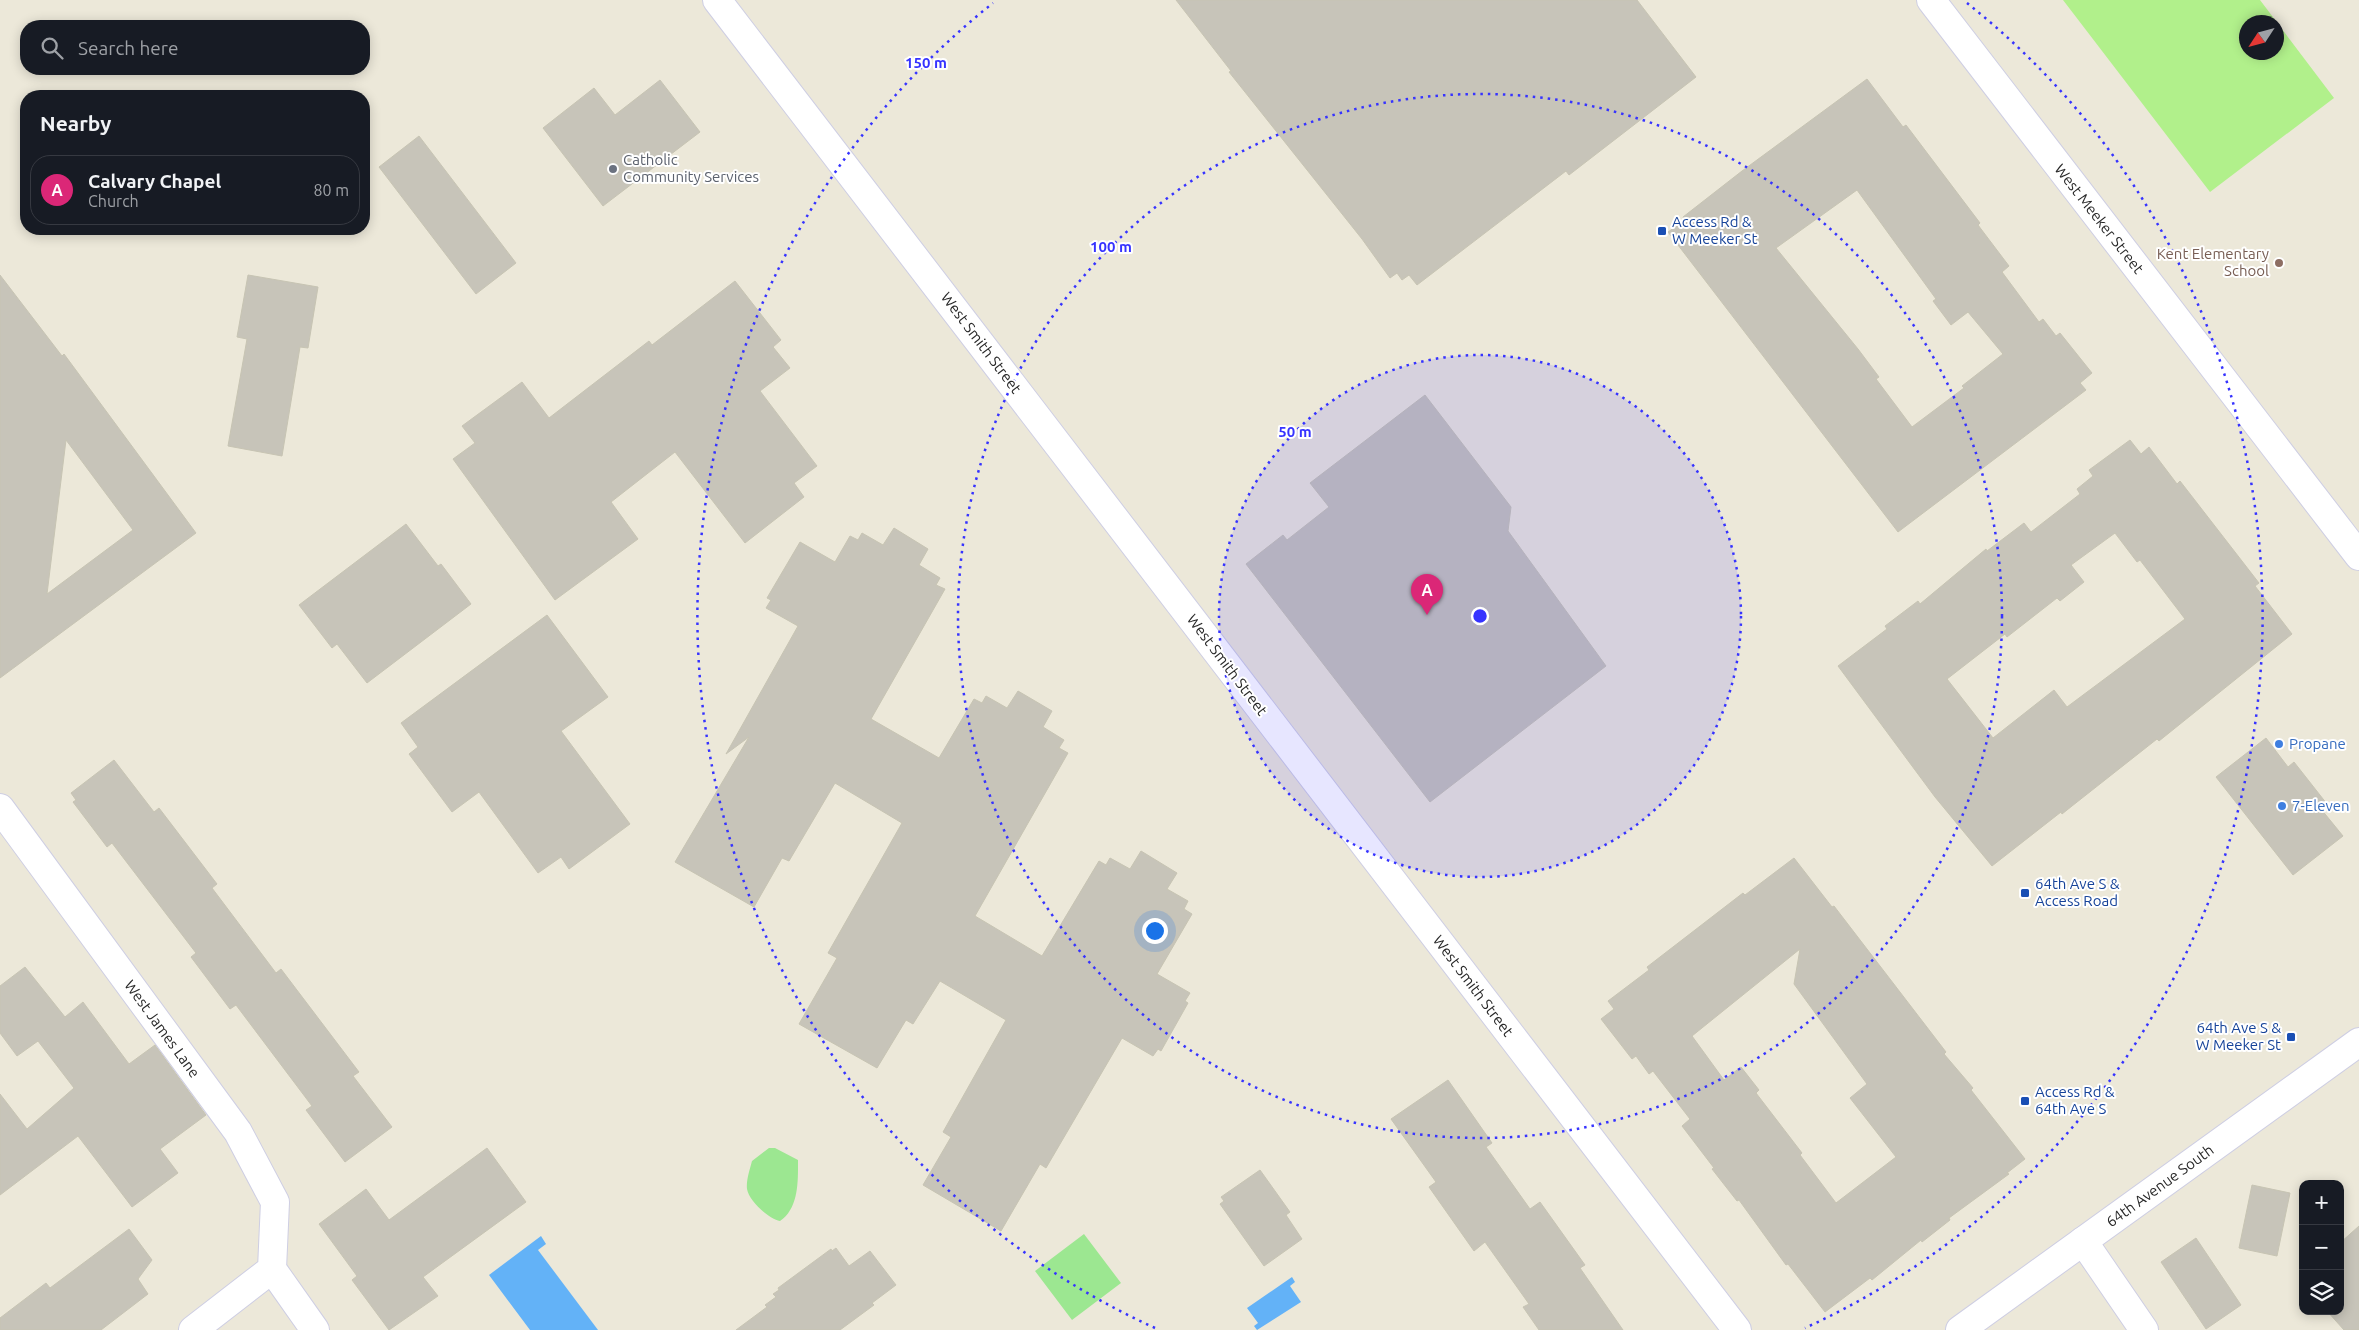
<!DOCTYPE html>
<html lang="en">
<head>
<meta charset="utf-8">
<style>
	:root { --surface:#171b24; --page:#242831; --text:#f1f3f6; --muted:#9ea1a6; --line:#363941; --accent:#db2777 }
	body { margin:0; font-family:Ubuntu,sans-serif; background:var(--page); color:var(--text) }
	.controls { position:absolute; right:15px; bottom:15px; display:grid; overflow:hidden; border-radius:10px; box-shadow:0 2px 12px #0003 }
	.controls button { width:45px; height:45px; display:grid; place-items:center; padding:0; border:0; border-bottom:1px solid var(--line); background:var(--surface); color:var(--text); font:25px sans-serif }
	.compass { position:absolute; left:2239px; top:15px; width:45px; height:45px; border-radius:50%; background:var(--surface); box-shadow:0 2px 12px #0003; rotate:234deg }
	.you { position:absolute; left:1154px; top:930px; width:18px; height:18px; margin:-12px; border:4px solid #fff; border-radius:50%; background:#1a73e8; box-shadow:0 0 0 8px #1a73e833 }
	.badge { display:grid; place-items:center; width:32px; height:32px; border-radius:50%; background:var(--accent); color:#fff; font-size:16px; font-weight:700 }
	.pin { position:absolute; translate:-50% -41px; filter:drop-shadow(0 1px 2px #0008) }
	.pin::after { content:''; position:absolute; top:26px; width:18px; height:15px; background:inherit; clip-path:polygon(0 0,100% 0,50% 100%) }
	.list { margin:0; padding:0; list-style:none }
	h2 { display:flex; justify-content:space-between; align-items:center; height:65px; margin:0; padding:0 20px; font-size:21px }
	h2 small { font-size:16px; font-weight:400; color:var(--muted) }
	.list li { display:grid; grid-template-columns:32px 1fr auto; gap:15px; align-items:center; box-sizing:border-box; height:70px; margin:0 10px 10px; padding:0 10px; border:1px solid var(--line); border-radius:20px }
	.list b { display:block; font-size:19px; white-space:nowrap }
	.list p { margin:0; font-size:16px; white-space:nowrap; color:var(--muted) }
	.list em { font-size:16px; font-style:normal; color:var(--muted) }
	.icon { flex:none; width:28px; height:28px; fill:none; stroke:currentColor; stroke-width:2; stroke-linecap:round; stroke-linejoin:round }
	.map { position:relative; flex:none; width:2359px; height:1330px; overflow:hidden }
	.search { position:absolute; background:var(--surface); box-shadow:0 2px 12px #0003; left:20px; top:20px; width:350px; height:55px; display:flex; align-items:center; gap:12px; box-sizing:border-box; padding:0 18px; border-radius:20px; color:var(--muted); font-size:19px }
	.panel { position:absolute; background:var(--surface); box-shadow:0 2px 12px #0003; left:20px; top:90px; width:350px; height:145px; border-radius:20px }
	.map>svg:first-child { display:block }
	.green { fill:#9ce791 }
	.pitch { fill:#b1f08b; fill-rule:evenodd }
	.water { fill:#63b2f7 }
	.building { fill:#c7c4b9; stroke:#c7c4b3; fill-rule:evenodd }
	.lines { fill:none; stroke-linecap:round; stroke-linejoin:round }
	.minor-casing { stroke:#cecee3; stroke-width:30 }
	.tertiary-casing { stroke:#cecee3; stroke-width:30 }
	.secondary-casing { stroke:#cecee3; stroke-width:30 }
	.minor { stroke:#fff; stroke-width:28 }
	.tertiary { stroke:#fff; stroke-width:28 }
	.secondary { stroke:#fff; stroke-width:28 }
	.ring { fill:none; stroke:#3633ff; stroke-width:2.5; stroke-dasharray:2.5 5 }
	.worship-dot { fill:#6b7280; stroke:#fff; stroke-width:2 }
	.transit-dot { fill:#1a4fb4; stroke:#fff; stroke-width:2 }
	.education-dot { fill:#8d6e63; stroke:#fff; stroke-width:2 }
	.shop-dot { fill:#3f7fe0; stroke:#fff; stroke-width:2 }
	.labels { text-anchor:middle; stroke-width:4; stroke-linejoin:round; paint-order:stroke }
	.worship-label { font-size:15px; fill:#5b616d; stroke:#fff; text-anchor:start }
	.street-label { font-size:15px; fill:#282828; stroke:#fff }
	.transit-label { font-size:15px; fill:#164399; stroke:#fff; text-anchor:start }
	.education-label { font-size:15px; fill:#785e54; stroke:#fff; text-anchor:end }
	.shop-label { font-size:15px; fill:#366cbe; stroke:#fff; text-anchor:start }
	.centre { fill:#3633ff; stroke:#fff; stroke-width:2.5 }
	.ring-label { font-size:15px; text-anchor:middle; font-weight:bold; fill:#3633ff; stroke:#fff; stroke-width:4; stroke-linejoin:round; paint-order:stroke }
</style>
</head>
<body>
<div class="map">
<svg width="2359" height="1330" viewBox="0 0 2359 1330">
	<rect width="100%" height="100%" fill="#ece8d9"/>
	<path class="green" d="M 769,1148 L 775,1148 L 798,1160 C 798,1181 799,1208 780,1221 C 769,1219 749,1201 747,1189 C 746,1180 750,1169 752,1161 Z
		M 1084,1234 L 1121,1283 L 1072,1320 L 1035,1271 Z"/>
	<path class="pitch" d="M 2063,0 L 2260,0 L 2334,98 L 2210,192 ZM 2246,22 L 2276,22 L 2276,52 L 2246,52 Z"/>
	<path class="water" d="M 541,1236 L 546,1244 L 538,1250 L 598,1330 L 530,1330 L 489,1275 Z
		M 1292,1277 L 1295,1282 L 1290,1286 L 1301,1302 L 1257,1330 L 1254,1326 L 1258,1323 L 1247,1308 Z"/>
	<path class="building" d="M 1176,0 L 1637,0 L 1696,77 L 1569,175 L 1566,171 L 1417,285 L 1409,275 L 1402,280 L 1397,273 L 1390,278 L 1362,239 L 1229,72 L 1231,71 Z
		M 1867,79 L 1903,127 L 1906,125 L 1980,223 L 1978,225 L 2009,266 L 2002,272 L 2039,322 L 2043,319 L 2056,336 L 2060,333 L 2092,373 L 2080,383 L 2086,390 L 1898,532 L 1668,232 L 1685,220 L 1683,217 L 1742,171 ZM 1857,190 L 1936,299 L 1933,301 L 1951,325 L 1968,312 L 2003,354 L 1962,386 L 1964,388 L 1912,427 L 1876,379 L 1879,377 L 1858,349 L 1776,248 Z
		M 660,80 L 700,132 L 603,206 L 543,128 L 594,88 L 615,115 Z
		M 419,136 L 516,263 L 476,294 L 379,167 Z
		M 0,275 L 62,356 L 64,354 L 196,533 L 0,678 ZM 66,440 L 133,530 L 47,594 Z
		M 248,275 L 318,287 L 308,348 L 300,347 L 282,456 L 228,446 L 247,339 L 237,337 Z
		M 735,281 L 781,340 L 773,347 L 790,368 L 760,391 L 817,466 L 794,483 L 804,497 L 745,543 L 675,452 L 611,502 L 638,539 L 555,600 L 453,459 L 475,443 L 462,426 L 522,382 L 549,418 L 649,341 L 652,345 Z
		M 1425,395 L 1511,507 L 1508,531 L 1606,666 L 1430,802 L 1246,564 L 1283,535 L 1287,540 L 1329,507 L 1310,483 Z
		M 2130,440 L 2141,454 L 2149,447 L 2177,484 L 2180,481 L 2259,583 L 2255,586 L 2292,634 L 2159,741 L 2157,739 L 2072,806 L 2062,814 L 2061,812 L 1992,866 L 1935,797 L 1838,666 L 1887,629 L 1885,626 L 1918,601 L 1920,604 L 1986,549 L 1987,551 L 2024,523 L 2031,532 L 2080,494 L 2077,489 L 2093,476 L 2089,470 ZM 2115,533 L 2137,562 L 2140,560 L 2185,619 L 2067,707 L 2054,690 L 1993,738 L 1947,679 L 2005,634 L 2007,637 L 2057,598 L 2060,601 L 2084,582 L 2071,565 Z
		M 406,524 L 438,566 L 441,564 L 471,604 L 367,683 L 337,644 L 332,648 L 299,605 Z
		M 894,528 L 928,549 L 919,565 L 940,578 L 936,585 L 945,589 L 871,719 L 939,758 L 974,699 L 982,703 L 986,696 L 1007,708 L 1018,691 L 1052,711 L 1043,727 L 1064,740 L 1059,748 L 1068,753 L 975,916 L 1042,956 L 1099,861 L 1106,865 L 1110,858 L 1130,869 L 1141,851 L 1177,873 L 1167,889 L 1188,901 L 1184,909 L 1192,914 L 1157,974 L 1190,993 L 1185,1001 L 1188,1003 L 1161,1051 L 1158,1049 L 1153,1056 L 1122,1038 L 1046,1168 L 1040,1164 L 1001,1231 L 923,1185 L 951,1137 L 943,1132 L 1006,1020 L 940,981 L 913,1024 L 906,1020 L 877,1068 L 799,1024 L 837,958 L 828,953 L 902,823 L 835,783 L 789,861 L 782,858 L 754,907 L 675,862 L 749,737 L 726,754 L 798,626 L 766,608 L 771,600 L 767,598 L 800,542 L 835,562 L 850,536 L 858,540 L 862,533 L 883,545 Z
		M 547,615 L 608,697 L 561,731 L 630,824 L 569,869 L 561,857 L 538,873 L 479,792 L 452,812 L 409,754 L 418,747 L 401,723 Z
		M 2266,738 L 2288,767 L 2294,762 L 2327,804 L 2321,809 L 2343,836 L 2293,875 L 2216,777 Z
		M 114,760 L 154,812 L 159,808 L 217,884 L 212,888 L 276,973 L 281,969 L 359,1072 L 353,1076 L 392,1127 L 345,1162 L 306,1110 L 312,1106 L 236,1005 L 230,1009 L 191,957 L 196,953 L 112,843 L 107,847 L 73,802 L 76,800 L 71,793 Z
		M 1794,858 L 1832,907 L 1834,906 L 1946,1052 L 1944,1054 L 1973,1088 L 1971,1090 L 2025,1159 L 2007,1173 L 2009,1174 L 1949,1218 L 1950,1220 L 1922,1242 L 1921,1240 L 1872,1280 L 1870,1278 L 1825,1312 L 1788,1264 L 1786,1265 L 1739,1200 L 1737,1201 L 1712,1169 L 1714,1168 L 1682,1126 L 1690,1119 L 1653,1071 L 1649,1074 L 1636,1056 L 1632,1059 L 1601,1019 L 1614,1009 L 1608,1001 L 1649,970 L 1647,967 L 1743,893 L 1745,895 ZM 1800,949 L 1794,984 L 1867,1084 L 1850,1098 L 1896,1157 L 1836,1203 L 1800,1155 L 1802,1153 L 1756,1093 L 1759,1090 L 1741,1067 L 1724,1080 L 1692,1036 Z
		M 25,967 L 65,1017 L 83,1002 L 129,1064 L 155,1045 L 206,1115 L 160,1149 L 178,1173 L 132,1207 L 78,1136 L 0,1195 L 0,1094 L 27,1129 L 74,1088 L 38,1041 L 17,1056 L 0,1033 L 0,986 Z
		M 1448,1080 L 1492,1143 L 1486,1147 L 1530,1209 L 1540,1202 L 1585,1265 L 1580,1268 L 1623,1330 L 1539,1330 L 1523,1307 L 1529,1304 L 1485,1242 L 1474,1251 L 1429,1187 L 1436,1182 L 1391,1119 Z
		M 487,1148 L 526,1202 L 423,1277 L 438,1296 L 389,1330 L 352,1280 L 357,1276 L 319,1224 L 366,1189 L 389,1220 Z
		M 1260,1170 L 1290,1212 L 1286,1215 L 1302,1239 L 1264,1266 L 1220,1204 L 1224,1201 L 1221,1197 Z
		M 2252,1185 L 2290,1193 L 2277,1256 L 2239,1248 Z
		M 2359,1226 L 2359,1330 L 2344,1330 L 2327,1311 L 2340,1311 L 2340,1243 Z
		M 129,1229 L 152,1260 L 138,1279 L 148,1294 L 101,1330 L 0,1330 L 0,1318 L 46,1283 L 50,1288 Z
		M 2196,1238 L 2241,1305 L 2206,1329 L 2161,1262 Z
		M 836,1248 L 849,1266 L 870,1251 L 896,1285 L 872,1303 L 874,1305 L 840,1330 L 736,1330 L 767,1307 L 765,1305 L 776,1297 L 773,1294 L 779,1290 L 778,1288 L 831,1249 L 832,1251 Z"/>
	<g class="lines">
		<g class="minor-casing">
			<path id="minor" d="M 717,0 L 1737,1330
				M 0,808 L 238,1132 L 275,1202 L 272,1269 L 315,1330
				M 2083,1241 L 2144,1330
				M 193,1330 L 272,1269"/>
		</g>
		<g class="tertiary-casing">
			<path id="tertiary" d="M 1960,1330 L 2359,1042"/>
		</g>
		<g class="secondary-casing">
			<path id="secondary" d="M 1931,0 L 2359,556"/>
		</g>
		<use href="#minor" class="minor"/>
		<use href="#tertiary" class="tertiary"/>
		<use href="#secondary" class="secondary"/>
	</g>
	<circle cx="1480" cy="616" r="261" fill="#3633ff" fill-opacity=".12"/>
	<g class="ring">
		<circle cx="1480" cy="616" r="261"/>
		<circle cx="1480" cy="616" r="522"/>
		<path d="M1155 1328A783 783 0 0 1 993 3M1967 3A783 783 0 0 1 1805 1328"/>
	</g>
	<circle class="worship-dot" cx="613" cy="169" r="5"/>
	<g class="transit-dot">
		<rect x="1657" y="226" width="10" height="10" rx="2.5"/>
		<rect x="2020" y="888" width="10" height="10" rx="2.5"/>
		<rect x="2286" y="1032" width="10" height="10" rx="2.5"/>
		<rect x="2020" y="1096" width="10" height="10" rx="2.5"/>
	</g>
	<circle class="education-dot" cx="2279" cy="263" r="5"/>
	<g class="shop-dot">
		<circle cx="2279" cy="744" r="5"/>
		<circle cx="2282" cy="806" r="5"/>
	</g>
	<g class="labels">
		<g class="worship-label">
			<text x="623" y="165">Catholic<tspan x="623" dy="17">Community Services</tspan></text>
		</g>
		<g class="street-label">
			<text transform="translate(2099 219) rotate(52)" y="5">West Meeker Street</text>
			<text transform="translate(981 343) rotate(53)" y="5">West Smith Street</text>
			<text transform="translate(1227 665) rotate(53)" y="5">West Smith Street</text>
			<text transform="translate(1473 986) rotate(53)" y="5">West Smith Street</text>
			<text transform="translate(162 1029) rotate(54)" y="5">West James Lane</text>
			<text transform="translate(2160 1186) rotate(-36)" y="5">64th Avenue South</text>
		</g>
		<g class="transit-label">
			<text x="1672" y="227">Access Rd &amp;<tspan x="1672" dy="17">W Meeker St</tspan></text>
			<text x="2035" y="889">64th Ave S &amp;<tspan x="2035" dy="17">Access Road</tspan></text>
			<text x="2281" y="1033" text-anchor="end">64th Ave S &amp;<tspan x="2281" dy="17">W Meeker St</tspan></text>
			<text x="2035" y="1097">Access Rd &amp;<tspan x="2035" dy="17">64th Ave S</tspan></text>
		</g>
		<g class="education-label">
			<text x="2269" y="259">Kent Elementary<tspan x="2269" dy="17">School</tspan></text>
		</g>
		<g class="shop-label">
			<text x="2289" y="749">Propane</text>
			<text x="2292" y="811">7-Eleven</text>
		</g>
	</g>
	<circle cx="1480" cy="616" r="8" class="centre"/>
	<g class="ring-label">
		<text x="926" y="68">150 m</text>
		<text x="1111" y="252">100 m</text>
		<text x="1295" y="437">50 m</text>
	</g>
</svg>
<div class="controls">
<button>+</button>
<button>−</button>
<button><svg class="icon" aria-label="layers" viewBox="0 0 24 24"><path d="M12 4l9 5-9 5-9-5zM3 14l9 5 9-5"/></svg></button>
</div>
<svg class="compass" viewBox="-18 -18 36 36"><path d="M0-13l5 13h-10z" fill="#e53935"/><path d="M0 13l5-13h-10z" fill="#9ea1a6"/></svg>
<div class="you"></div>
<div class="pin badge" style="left:1427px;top:615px">A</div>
<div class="search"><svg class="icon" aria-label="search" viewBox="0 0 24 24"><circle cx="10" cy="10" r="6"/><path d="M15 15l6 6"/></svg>Search here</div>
<section class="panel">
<h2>Nearby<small></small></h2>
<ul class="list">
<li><span class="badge">A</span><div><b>Calvary Chapel</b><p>Church</p></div><em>80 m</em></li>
</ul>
</section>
</div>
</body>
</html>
